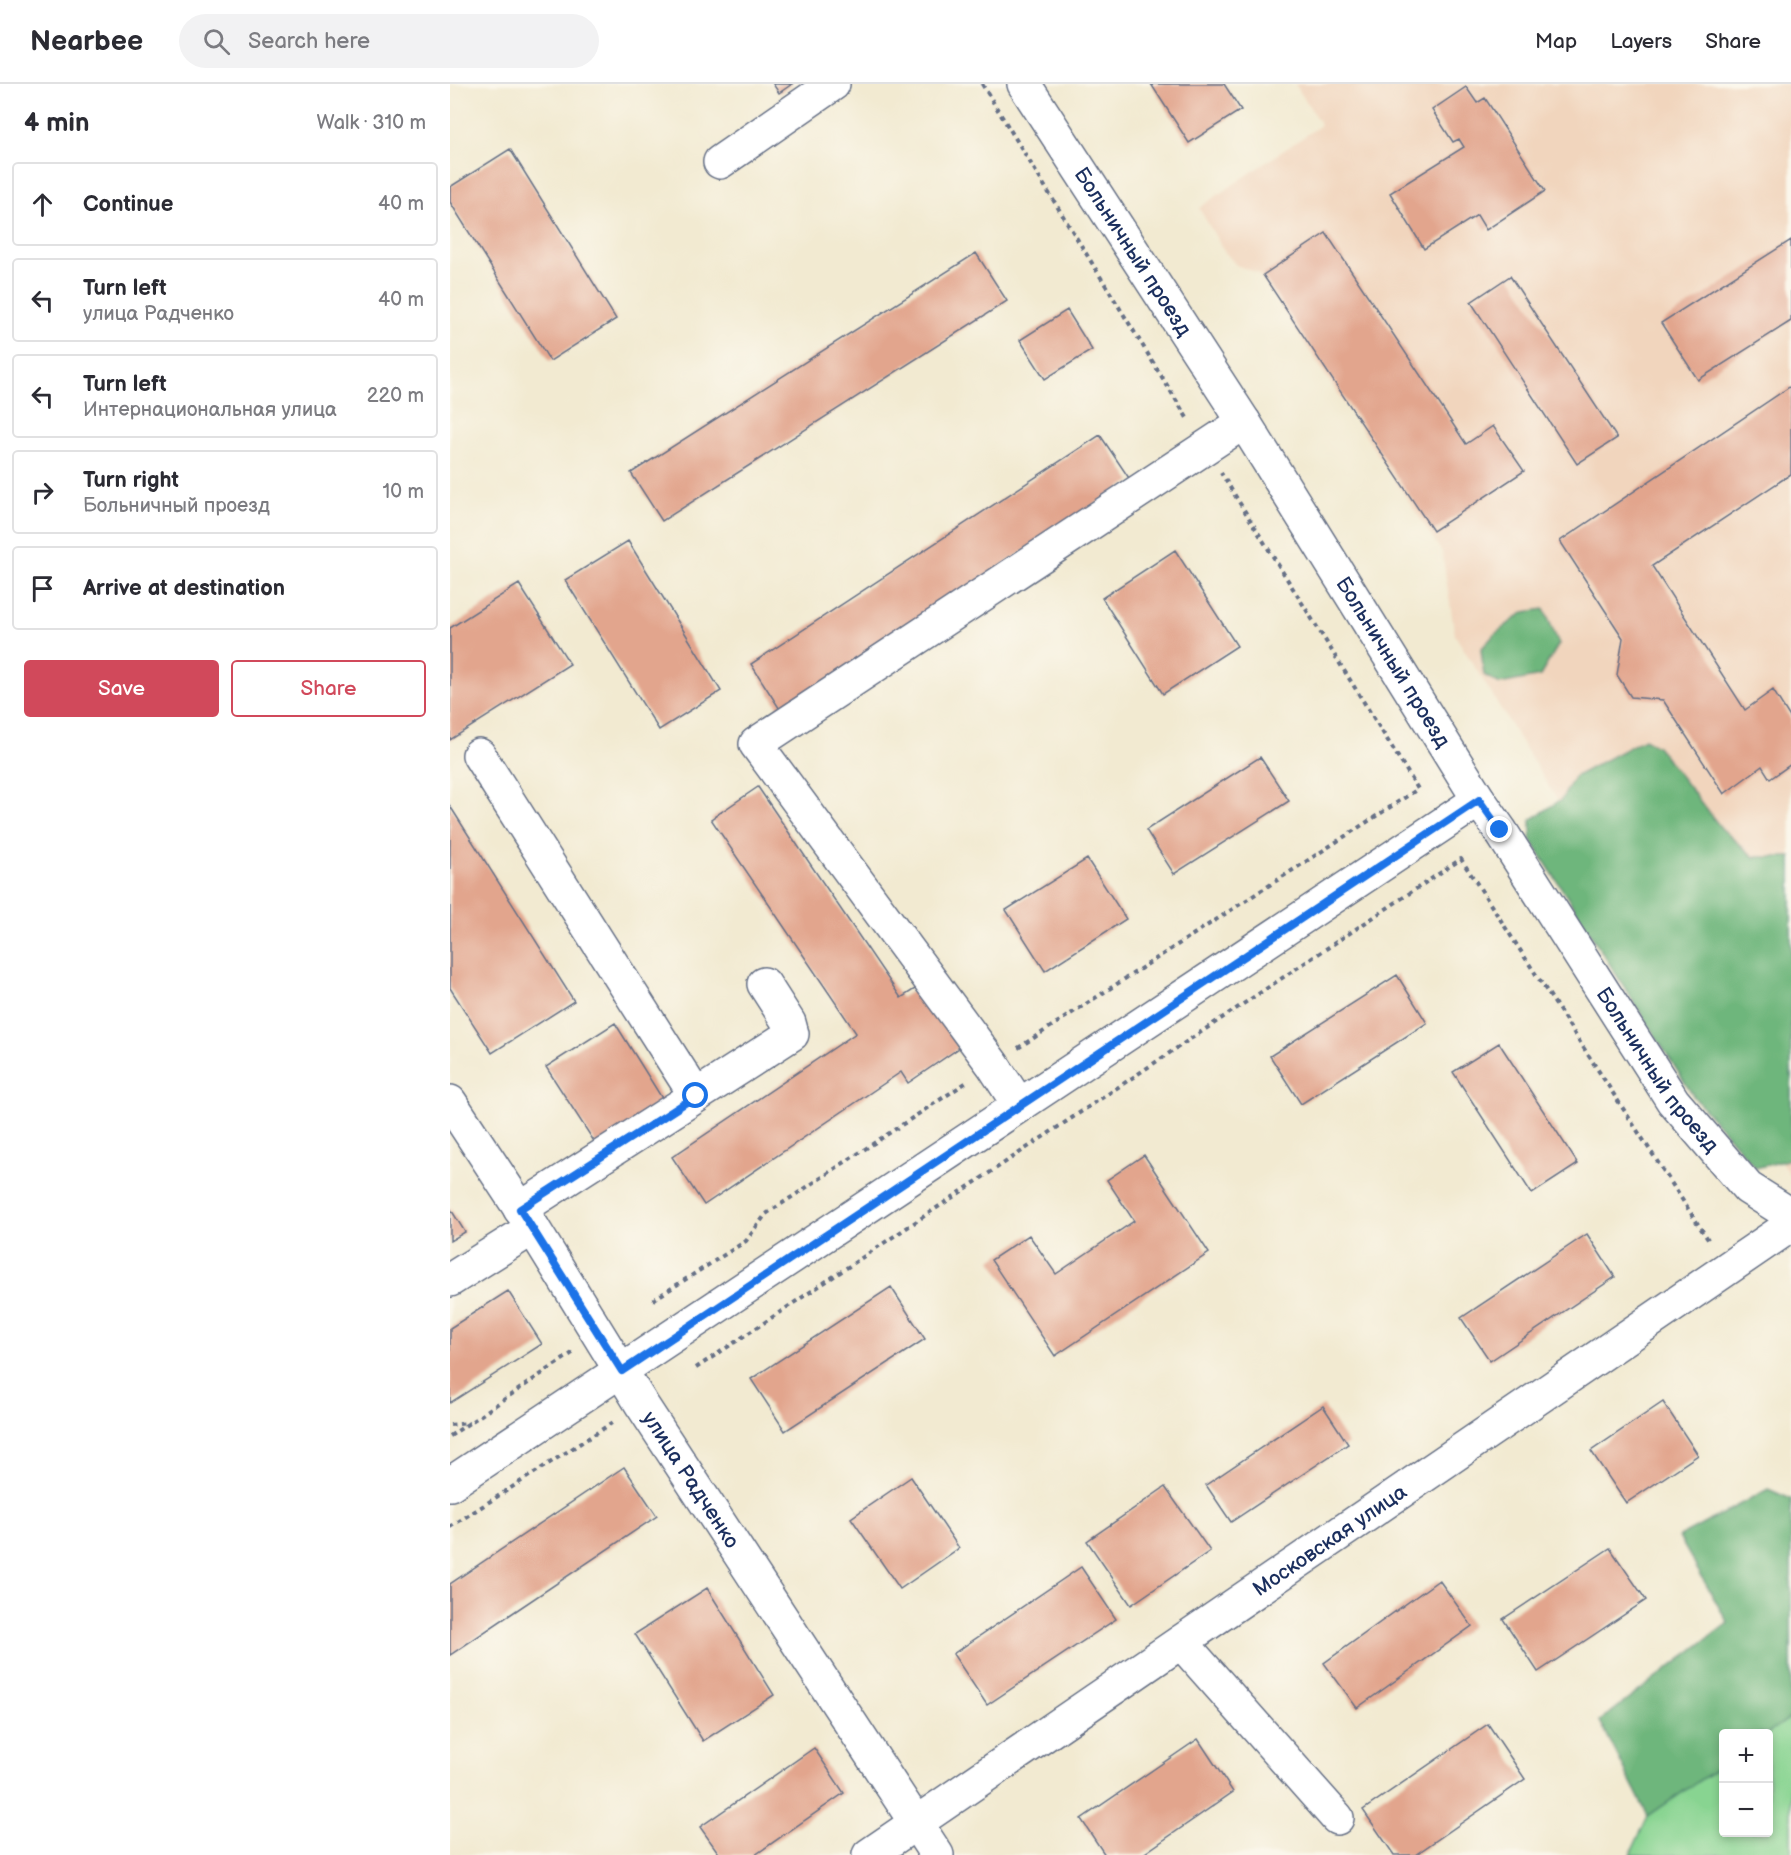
<!DOCTYPE html>
<html lang="en">
<head>
<meta charset="utf-8">
<style>
	:root { --surface:#fff; --page:#f2f2f3; --text:#2b2b33; --muted:#7c7c81; --line:#e1e1e2; --accent:#d1495b }
	body { margin:0; font-family:"Balsamiq Sans",sans-serif; background:var(--page); color:var(--text) }
	.controls { position:absolute; right:18px; bottom:18px; display:grid; overflow:hidden; border-radius:6px; box-shadow:0 3px 9px #0003 }
	.controls button { width:54px; height:54px; display:grid; place-items:center; padding:0; border:0; border-bottom:2px solid var(--line); background:var(--surface); color:var(--text); font:30px sans-serif }
	.stop { position:absolute; width:18px; height:18px; margin:-14px; border:4px solid #1a73e8; border-radius:50%; background:#fff }
	.stop.end { background:#1a73e8; border-color:#fff; box-shadow:0 2px 6px #0008 }
	.list { margin:0; padding:0; list-style:none }
	h2 { display:flex; justify-content:space-between; align-items:center; height:78px; margin:0; padding:0 24px; font-size:26px }
	h2 small { font-size:20px; font-weight:400; color:var(--muted) }
	.list li { display:grid; grid-template-columns:39px 1fr auto; gap:18px; align-items:center; box-sizing:border-box; height:84px; margin:0 12px 12px; padding:0 12px; border:2px solid var(--line); border-radius:6px }
	.list b { display:block; font-size:22px; white-space:nowrap }
	.list p { margin:0; font-size:20px; white-space:nowrap; color:var(--muted) }
	.list em { font-size:20px; font-style:normal; color:var(--muted) }
	.actions { display:flex; gap:12px; padding:18px 24px }
	.actions a { flex:1; padding:14px 0; border:2px solid var(--accent); border-radius:6px; text-align:center; font-size:21px; color:var(--accent) }
	.actions .main { background:var(--accent); color:#fff }
	.icon { flex:none; width:33px; height:33px; fill:none; stroke:currentColor; stroke-width:2; stroke-linecap:round; stroke-linejoin:round }
	.map { position:relative; flex:none; width:1341px; height:1771px; overflow:hidden }
	header { display:flex; align-items:center; gap:36px; box-sizing:border-box; height:84px; padding:0 30px; background:var(--surface); border-bottom:2px solid var(--line) }
	header strong { font-size:28px }
	nav { display:flex; gap:33px; margin-inline-start:auto; font-size:21px }
	.search { width:420px; height:54px; background:var(--page); display:flex; align-items:center; gap:15px; box-sizing:border-box; padding:0 21px; border-radius:33px; color:var(--muted); font-size:22px }
	main { display:flex }
	aside { flex:1; background:var(--surface) }
	.map>svg:first-child { display:block }
	.built { fill:#f1d5bd }
	.green { fill:#88d491; stroke:#528278; stroke-width:1.5 }
	.forest { fill:#6eb67b; stroke:#44726c; stroke-width:1.5 }
	.building { fill:#e2a58d }
	.lines { fill:none; stroke-linecap:round; stroke-linejoin:round }
	.minor-casing { stroke:#667086; stroke-width:36 }
	.path { stroke:#667086; stroke-width:4; stroke-dasharray:4.5 4.5; stroke-linecap:butt }
	.minor { stroke:#fff; stroke-width:33 }
	.route { stroke:#1a73e8; stroke-width:8 }
	.labels { text-anchor:middle; stroke-width:5; stroke-linejoin:round; paint-order:stroke }
	.street-label { font-size:21px; fill:#1b2f5e; stroke:#fbf7ec }
</style>
</head>
<body>
<header>
<strong>Nearbee</strong>
<div class="search"><svg class="icon" aria-label="search" viewBox="0 0 24 24"><circle cx="10" cy="10" r="6"/><path d="M15 15l6 6"/></svg>Search here</div>
<nav><a>Map</a><a>Layers</a><a>Share</a></nav>
</header>
<main>
<aside>
<h2>4 min<small>Walk · 310 m</small></h2>
<ul class="list">
<li><svg class="icon" aria-label="ahead" viewBox="0 0 24 24"><path d="M12 20V5M6 11l6-6 6 6"/></svg><div><b>Continue</b></div><em>40 m</em></li>
<li><svg class="icon" aria-label="left" viewBox="0 0 24 24"><path d="M17 20v-9H6M10 6l-5 5 5 5"/></svg><div><b>Turn left</b><p>улица Радченко</p></div><em>40 m</em></li>
<li><svg class="icon" aria-label="left" viewBox="0 0 24 24"><path d="M17 20v-9H6M10 6l-5 5 5 5"/></svg><div><b>Turn left</b><p>Интернациональная улица</p></div><em>220 m</em></li>
<li><svg class="icon" aria-label="right" viewBox="0 0 24 24"><path d="M7 20v-9h11M14 6l5 5-5 5"/></svg><div><b>Turn right</b><p>Больничный проезд</p></div><em>10 m</em></li>
<li><svg class="icon" aria-label="arrive" viewBox="0 0 24 24"><path d="M6 21V4h12l-3 4 3 4H6"/></svg><div><b>Arrive at destination</b></div></li>
</ul>
<div class="actions"><a class="main">Save</a><a>Share</a></div>
</aside>
<div class="map">
<svg width="1341" height="1771" viewBox="0 0 1341 1771">
	<rect width="100%" height="100%" fill="#fbf7ec"/>
	<filter id="ink" filterUnits="userSpaceOnUse"><feTurbulence type="fractalNoise" baseFrequency=".0167" numOctaves="2"/><feDisplacementMap in="SourceGraphic" scale="12" xChannelSelector="R" yChannelSelector="G"/><feConvolveMatrix kernelMatrix="1 2 1 2 8 2 1 2 1" color-interpolation-filters="sRGB"/></filter>
	<filter id="wash" filterUnits="userSpaceOnUse"><feTurbulence type="fractalNoise" baseFrequency=".008" numOctaves="4" result="noise"/><feDisplacementMap in="SourceGraphic" scale="24" xChannelSelector="R" yChannelSelector="G"/><feGaussianBlur stdDeviation="1.35" result="paint"/><feColorMatrix in="noise" values="0 0 0 0 0 0 0 0 0 0 0 0 0 0 0 0 0 1.4 0 .05"/><feComposite in="paint" operator="in"/></filter>
	<g filter="url(#wash)">
		<rect width="100%" height="100%" fill="#f2ead1"/>
		<path class="built" d="M 845,0 L 1341,0 L 1340,1092 L 1005,551 L 992,468 L 808,189 L 786,181 L 774,167 L 749,124 L 871,41 Z"/>
		<path class="green" d="M 1341,1633 L 1341,1771 L 1180,1771 L 1198,1732 L 1273,1680 L 1274,1748 L 1318,1748 L 1318,1649 Z"/>
		<path class="forest" d="M 1094,525 L 1109,560 L 1090,592 L 1050,600 L 1034,591 L 1031,565 L 1045,550 L 1074,528 Z
			M 1194,655 L 1207,662 L 1271,744 L 1304,773 L 1341,773 L 1341,1075 L 1306,1084 L 1244,1013 L 1081,756 L 1081,736 L 1112,715 L 1124,693 Z
			M 1318,1405 L 1341,1415 L 1341,1633 L 1318,1649 L 1274,1650 L 1273,1680 L 1198,1732 L 1150,1637 L 1278,1539 L 1229,1453 Z"/>
		<g id="blocks">
			<path class="building" d="M 323,0 L 342,0 L 329,9 Z
				M 701,0 L 774,0 L 791,26 L 739,59 Z
				M 1016,3 L 1027,19 L 1035,14 L 1095,107 L 1036,146 L 1027,131 L 974,165 L 940,109 L 1014,63 L 1009,55 L 1003,58 L 982,26 Z
				M 60,65 L 166,235 L 100,277 L 0,118 L 0,103 Z
				M 876,149 L 1016,360 L 1043,342 L 1074,387 L 983,447 L 813,191 Z
				M 1341,156 L 1341,237 L 1248,296 L 1211,239 Z
				M 526,169 L 557,217 L 212,437 L 181,389 Z
				M 1060,192 L 1167,354 L 1127,380 L 1021,218 Z
				M 617,226 L 642,266 L 595,295 L 570,256 Z
				M 1341,302 L 1341,390 L 1202,482 L 1295,626 L 1323,606 L 1341,635 L 1341,680 L 1320,695 L 1312,682 L 1274,710 L 1213,616 L 1181,613 L 1167,591 L 1173,554 L 1110,457 Z
				M 650,351 L 681,397 L 331,627 L 301,580 Z
				M 178,457 L 271,607 L 209,646 L 115,496 Z
				M 725,466 L 787,562 L 713,610 L 652,514 Z
				M 69,500 L 120,580 L 0,656 L 0,544 Z
				M 810,673 L 839,717 L 724,790 L 696,746 Z
				M 308,703 L 451,914 L 468,903 L 509,964 L 458,999 L 451,988 L 254,1121 L 222,1073 L 406,949 L 261,735 Z
				M 0,722 L 124,917 L 42,969 L 0,904 Z
				M 637,775 L 676,835 L 595,887 L 556,826 Z
				M 947,891 L 977,939 L 851,1020 L 820,972 Z
				M 165,939 L 215,1019 L 147,1062 L 96,983 Z
				M 1049,959 L 1128,1080 L 1082,1110 L 1003,988 Z
				M 694,1071 L 759,1169 L 605,1272 L 541,1176 L 579,1151 L 606,1190 L 684,1137 L 657,1096 Z
				M 0,1124 L 15,1148 L 0,1157 Z
				M 1137,1150 L 1165,1193 L 1040,1277 L 1011,1234 Z
				M 441,1203 L 475,1255 L 335,1347 L 301,1295 Z
				M 58,1207 L 92,1260 L 0,1319 L 0,1244 Z
				M 1213,1318 L 1248,1371 L 1176,1419 L 1141,1367 Z
				M 873,1322 L 898,1360 L 781,1438 L 756,1401 Z
				M 174,1383 L 207,1432 L 0,1571 L 0,1500 Z
				M 461,1393 L 509,1464 L 450,1505 L 401,1434 Z
				M 715,1403 L 760,1467 L 681,1521 L 637,1457 Z
				M 1160,1464 L 1196,1516 L 1088,1588 L 1053,1535 Z
				M 631,1483 L 666,1535 L 537,1621 L 503,1570 Z
				M 989,1496 L 1022,1542 L 907,1624 L 874,1579 Z
				M 257,1504 L 324,1611 L 253,1657 L 185,1550 Z
				M 1038,1640 L 1075,1695 L 965,1771 L 944,1771 L 913,1726 Z
				M 748,1655 L 783,1708 L 692,1771 L 655,1771 L 631,1735 Z
				M 364,1664 L 394,1709 L 305,1771 L 270,1771 L 250,1743 Z"/>
		</g>
	</g>
	<g filter="url(#ink)">
		<use href="#blocks" fill-opacity="0" stroke="#667086" stroke-width="1.5"/>
		<g class="lines">
			<g class="minor-casing">
				<g id="minor">
					<path id="s1" d="M 574,0 L 794,338 L 1029,716 L 1050,746 L 1223,1017 L 1298,1104 L 1341,1131"/>
					<path d="M 270,78 L 383,0"/>
					<path d="M 29,671 L 246,1012 L 70,1125"/>
					<path d="M 246,1012 L 342,950 L 339,939 L 314,900"/>
					<path id="s2" d="M 0,1018 L 83,1144 L 192,1321 L 487,1771"/>
					<path d="M 569,1021 L 543,981 L 306,660 L 794,338"/>
					<path d="M 0,1196 L 83,1144"/>
					<path d="M 0,1400 L 1029,716"/>
					<path d="M 731,1558 L 887,1734"/>
					<path id="s3" d="M 419,1771 L 1341,1141"/>
				</g>
			</g>
			<path class="path" d="M 532,0 L 739,337
				M 568,964 L 968,705 L 771,389
				M 203,1216 L 296,1157 L 316,1130 L 517,998
				M 246,1284 L 1011,775 L 1259,1157 L 1257,1158
				M 0,1341 L 19,1339
				M 0,1352 L 124,1268
				M 0,1443 L 165,1337"/>
			<use href="#minor" class="minor"/>
		</g>
	</g>
	<g class="lines" filter="url(#ink)">
		<path class="route" d="M 246,1012 L 70,1125 L 172,1287 L 1029,716 L 1050,746"/>
	</g>
	<g class="labels">
		<g class="street-label">
			<text dy="7" stroke="none"><textPath href="#s1" startOffset="200">Больничный проезд</textPath></text>
			<text dy="7" stroke="none"><textPath href="#s1" startOffset="686">Больничный проезд</textPath></text>
			<text dy="7" stroke="none"><textPath href="#s1" startOffset="1172">Больничный проезд</textPath></text>
			<text dy="7" stroke="none"><textPath href="#s2" startOffset="448">улица Радченко</textPath></text>
			<text dy="7" stroke="none"><textPath href="#s3" startOffset="558">Московская улица</textPath></text>
		</g>
	</g>
</svg>
<div class="controls">
<button>+</button>
<button>−</button>
</div>
<div class="stop" style="left:246px;top:1012px"></div>
<div class="stop end" style="left:1050px;top:746px"></div>
</div>
</main>
</body>
</html>
